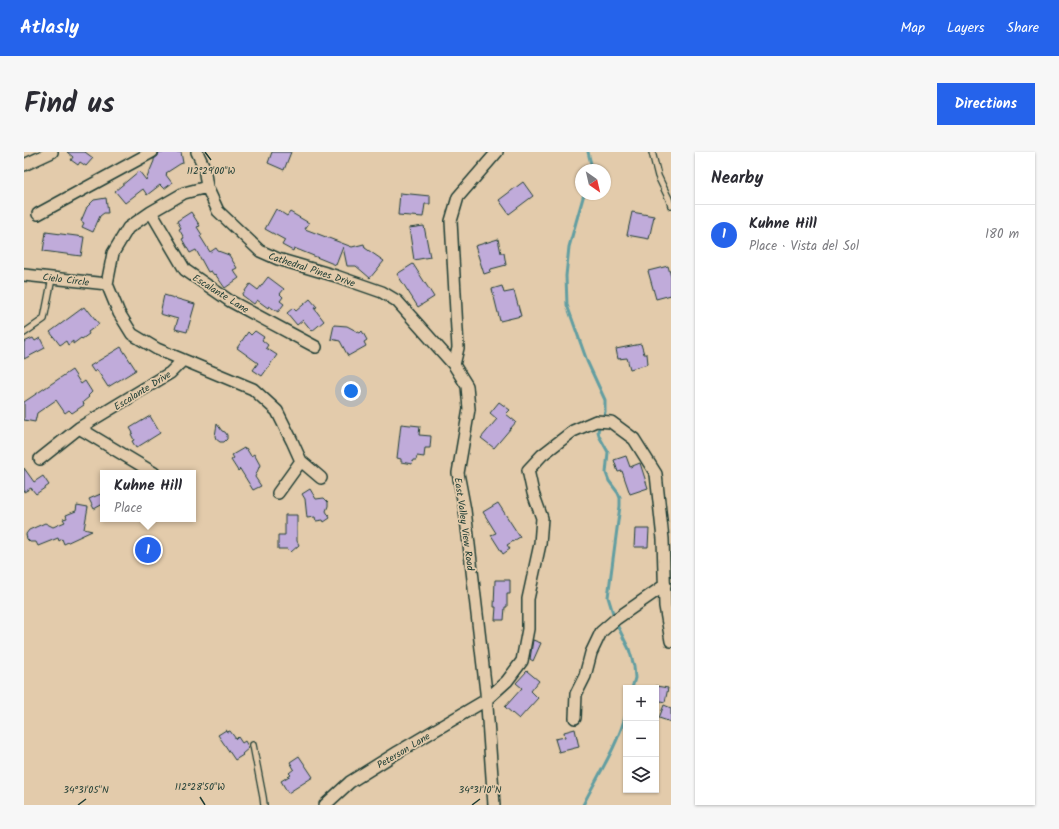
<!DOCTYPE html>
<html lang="en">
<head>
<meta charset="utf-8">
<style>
	:root { --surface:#fff; --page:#f7f7f7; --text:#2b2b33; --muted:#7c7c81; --line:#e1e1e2; --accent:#2563eb }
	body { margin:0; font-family:Kalam,sans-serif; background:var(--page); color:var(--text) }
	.controls { position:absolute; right:12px; bottom:12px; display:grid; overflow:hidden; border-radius:0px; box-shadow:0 1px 3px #0004 }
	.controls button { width:36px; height:36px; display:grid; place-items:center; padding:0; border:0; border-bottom:1px solid var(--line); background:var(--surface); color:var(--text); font:20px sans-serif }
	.compass { position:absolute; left:551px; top:12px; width:36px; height:36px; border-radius:50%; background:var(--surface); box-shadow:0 1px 3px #0004; rotate:146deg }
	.you { position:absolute; left:327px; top:239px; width:14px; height:14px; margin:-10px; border:3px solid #fff; border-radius:50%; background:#1a73e8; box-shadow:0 0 0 6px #1a73e833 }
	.badge { display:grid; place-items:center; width:26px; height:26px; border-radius:50%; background:var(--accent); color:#fff; font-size:13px; font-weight:700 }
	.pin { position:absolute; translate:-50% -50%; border:2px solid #fff; box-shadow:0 1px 4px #0006 }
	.popup { position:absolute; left:76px; top:318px; width:96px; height:52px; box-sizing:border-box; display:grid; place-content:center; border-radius:0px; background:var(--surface); filter:drop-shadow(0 1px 3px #0005); font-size:13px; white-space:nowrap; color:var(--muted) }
	.popup b { font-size:15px; color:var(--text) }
	.popup::after { content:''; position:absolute; left:50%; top:100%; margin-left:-8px; border:8px solid transparent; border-top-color:var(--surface) }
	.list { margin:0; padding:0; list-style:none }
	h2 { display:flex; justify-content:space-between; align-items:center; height:52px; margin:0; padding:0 16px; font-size:17px }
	h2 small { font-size:13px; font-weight:400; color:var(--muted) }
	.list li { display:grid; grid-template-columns:26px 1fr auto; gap:12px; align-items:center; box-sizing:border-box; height:60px; padding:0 16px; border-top:1px solid var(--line) }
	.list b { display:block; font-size:15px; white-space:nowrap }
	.list p { margin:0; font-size:13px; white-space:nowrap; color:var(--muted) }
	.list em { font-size:13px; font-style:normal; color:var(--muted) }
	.icon { flex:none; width:22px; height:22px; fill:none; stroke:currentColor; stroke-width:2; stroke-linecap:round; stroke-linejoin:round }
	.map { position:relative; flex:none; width:647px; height:653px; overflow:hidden; border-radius:0px }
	header { display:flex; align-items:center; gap:24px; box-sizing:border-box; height:56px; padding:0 20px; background:var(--accent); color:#fff }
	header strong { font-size:19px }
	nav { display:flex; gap:22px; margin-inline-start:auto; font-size:14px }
	.intro { display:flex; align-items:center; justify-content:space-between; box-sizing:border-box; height:96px; padding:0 24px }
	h1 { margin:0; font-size:28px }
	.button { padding:10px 18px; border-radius:0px; background:var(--accent); color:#fff; font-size:14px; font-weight:700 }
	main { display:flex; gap:24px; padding:0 24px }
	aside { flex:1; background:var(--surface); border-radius:0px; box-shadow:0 1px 3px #0004 }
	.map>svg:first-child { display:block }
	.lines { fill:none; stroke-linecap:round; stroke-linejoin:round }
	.stream { stroke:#629ea1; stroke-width:3 }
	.building { fill:#c0abda; stroke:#1f3d34 }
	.lane-casing { stroke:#1f3d34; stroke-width:8 }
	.street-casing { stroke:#1f3d34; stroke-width:14 }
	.lane { stroke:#e3cbab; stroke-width:5.5 }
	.street { stroke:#e3cbab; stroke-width:11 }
	.ticks { fill:none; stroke:#1f3d34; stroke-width:1.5 }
	.labels { text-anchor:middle; stroke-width:3.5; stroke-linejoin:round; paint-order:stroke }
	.street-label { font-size:10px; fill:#1f3d34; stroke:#e3cbab }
	.ticks-label { font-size:10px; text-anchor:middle; fill:#1f3d34; stroke:#e3cbab; stroke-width:3.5; stroke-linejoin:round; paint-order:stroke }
</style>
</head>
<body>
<header>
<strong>Atlasly</strong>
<nav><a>Map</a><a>Layers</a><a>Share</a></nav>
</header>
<div class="intro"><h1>Find us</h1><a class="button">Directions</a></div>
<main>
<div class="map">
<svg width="647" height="653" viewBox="0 0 647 653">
	<rect width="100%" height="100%" fill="#e3cbab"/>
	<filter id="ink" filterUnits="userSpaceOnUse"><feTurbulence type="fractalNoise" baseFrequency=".025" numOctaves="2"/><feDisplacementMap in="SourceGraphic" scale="8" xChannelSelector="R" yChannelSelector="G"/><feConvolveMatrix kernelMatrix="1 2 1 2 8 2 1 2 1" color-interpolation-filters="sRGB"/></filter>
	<g filter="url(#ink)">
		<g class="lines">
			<path class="stream" d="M 564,0 L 567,12 L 566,18
				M 560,42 L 552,70 L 545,95 L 542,124 L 543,153 L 563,209 L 581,248 L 581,260 L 574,279 L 575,284 L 584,300 L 582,321 L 585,329 L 594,341 L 596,346 L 596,354 L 584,445 L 592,471 L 605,497 L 610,514 L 611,526 L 608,536
				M 559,653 C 574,623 593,595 602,562"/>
		</g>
		<path class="building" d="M 43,0 L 61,0 L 69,6 L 62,14 L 56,10 L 54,13 L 47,8 L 49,5 Z
			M 135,0 L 157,0 L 159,11 L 156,12 L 142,21 L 143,22 L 142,23 L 148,31 L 140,37 L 136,33 L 123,43 L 119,37 L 101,51 L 91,39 L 115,19 L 122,28 L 130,9 L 130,7 L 134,4 Z
			M 248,0 L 267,0 L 260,18 L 244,11 Z
			M 499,30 L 509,44 L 485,62 L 475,48 Z
			M 376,41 L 406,44 L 406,52 L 401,52 L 399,65 L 374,63 Z
			M 82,46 L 84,61 L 80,61 L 76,64 L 69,80 L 58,75 L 60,71 L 57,69 L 63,55 L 70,48 Z
			M 252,57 L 263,64 L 266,60 L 285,71 L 281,77 L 328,95 L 340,92 L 341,96 L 360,109 L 346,126 L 332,114 L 323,114 L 319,95 L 312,113 L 270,96 L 269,99 L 258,93 L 261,88 L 241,77 Z
			M 167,60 L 176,74 L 173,75 L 178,83 L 176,84 L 186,100 L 192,96 L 194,99 L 205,103 L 213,116 L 209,118 L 215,126 L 201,136 L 191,122 L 190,123 L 187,119 L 184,120 L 172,98 L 166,101 L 158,87 L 160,86 L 155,77 L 157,76 L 153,69 Z
			M 608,60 L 630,64 L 625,87 L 603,83 Z
			M 400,74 L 406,105 L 390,108 L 385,76 Z
			M 22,80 L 60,85 L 57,104 L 19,99 Z
			M 474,87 L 477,101 L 480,101 L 482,113 L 467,117 L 466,120 L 460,122 L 451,94 Z
			M 389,112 L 410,145 L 394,155 L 373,122 Z
			M 644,114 L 647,125 L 647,143 L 632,147 L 624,119 Z
			M 244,125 L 260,137 L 256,142 L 259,145 L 256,149 L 260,152 L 254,160 L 245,154 L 244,156 L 233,148 L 230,152 L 218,143 L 226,132 L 234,138 Z
			M 478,134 L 480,141 L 490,139 L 497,164 L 476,169 L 468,137 Z
			M 140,143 L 171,152 L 163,180 L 151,177 L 154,167 L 136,162 Z
			M 286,147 L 293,155 L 290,156 L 300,169 L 288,179 L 279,168 L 273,173 L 263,161 L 269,156 L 272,159 Z
			M 60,155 L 63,159 L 64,158 L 75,172 L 64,180 L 65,182 L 58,187 L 57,186 L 49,192 L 49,189 L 44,193 L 42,189 L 36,193 L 26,180 Z
			M 310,173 L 323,174 L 336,181 L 338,179 L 343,188 L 340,190 L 342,194 L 324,204 L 316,189 L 307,187 Z
			M 231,179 L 240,185 L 238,188 L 244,193 L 242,196 L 253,203 L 238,224 L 229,218 L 234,211 L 213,196 L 224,180 L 227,183 Z
			M 9,186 L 11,189 L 16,186 L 21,196 L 0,207 L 0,190 Z
			M 617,192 L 620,202 L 623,202 L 624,212 L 606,217 L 603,206 L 594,207 L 592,197 Z
			M 97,195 L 112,218 L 84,235 L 73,218 L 70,220 L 66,214 Z
			M 48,218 L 57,232 L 61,229 L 68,240 L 64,244 L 65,245 L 59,250 L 60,253 L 48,261 L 45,258 L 41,261 L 32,248 L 13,261 L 11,270 L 0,268 L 0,250 Z
			M 475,250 L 486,258 L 482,262 L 492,270 L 470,296 L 457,286 L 473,267 L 466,261 Z
			M 126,264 L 136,281 L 112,296 L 108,289 L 110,288 L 107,282 L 109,281 L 106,276 Z
			M 193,272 L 198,279 L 201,280 L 203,283 L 203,287 L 200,290 L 196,290 L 192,287 L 191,284 Z
			M 377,272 L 396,274 L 395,283 L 407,284 L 406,296 L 401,296 L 400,305 L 393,304 L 392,308 L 389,308 L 388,312 L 377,310 L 377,307 L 373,306 Z
			M 220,296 L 220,297 L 222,296 L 227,304 L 230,302 L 236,313 L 231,325 L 237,334 L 229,338 L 216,317 L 214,319 L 207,308 L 210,306 L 208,303 Z
			M 602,304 L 606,315 L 616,311 L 624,336 L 606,342 L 598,319 L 594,320 L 590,308 Z
			M 0,316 L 10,330 L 19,324 L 25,333 L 12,342 L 7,336 L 0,340 Z
			M 286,337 L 292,347 L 300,346 L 304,350 L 304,354 L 302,359 L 306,366 L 300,370 L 299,368 L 292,369 L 291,365 L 283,366 L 281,347 L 278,342 Z
			M 79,341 L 79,352 L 70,357 L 65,347 Z
			M 474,351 L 496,385 L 483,393 L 486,397 L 479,402 L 467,383 L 472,381 L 459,360 Z
			M 53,353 L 64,355 L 60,377 L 68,379 L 40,392 L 38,387 L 35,389 L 34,386 L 14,394 L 12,390 L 6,390 L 3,387 L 2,382 L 5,378 L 21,371 L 29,375 L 41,370 L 39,367 L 43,366 L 42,363 L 52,359 Z
			M 261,363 L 273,363 L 273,389 L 275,393 L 267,400 L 264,397 L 254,397 L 254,383 L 261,383 Z
			M 611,377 L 625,377 L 624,395 L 610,395 Z
			M 471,428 L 486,428 L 486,442 L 483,442 L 483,455 L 481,455 L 480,468 L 471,468 L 472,455 L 470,455 Z
			M 509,488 L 517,491 L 509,509 L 506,507 Z
			M 503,519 L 515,529 L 507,539 L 514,546 L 495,567 L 481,555 L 498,536 L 492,531 Z
			M 632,534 L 644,536 L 641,550 L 632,548 Z
			M 640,553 L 647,556 L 647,570 L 635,566 Z
			M 551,577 L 555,595 L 535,600 L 531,587 L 541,585 L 540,580 Z
			M 202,578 L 203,580 L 206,579 L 212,587 L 214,585 L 218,591 L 221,589 L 225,596 L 218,602 L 219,603 L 211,608 L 194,583 Z
			M 275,604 L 289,625 L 264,641 L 257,629 L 267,623 L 265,621 L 270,617 L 266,610 Z"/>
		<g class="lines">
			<g class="lane-casing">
				<path id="lane" d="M 628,0 L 634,24 L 645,47 L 647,54
					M 0,181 L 20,167 L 28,126
					M 229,593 L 239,645 L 240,653"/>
			</g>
			<g class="street-casing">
				<path id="street" d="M 173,0 L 180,15 L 183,35 L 194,59 L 236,99 L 254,107 L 312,124 L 358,140 L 373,149 L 430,213
					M 0,13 L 28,0
					M 183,35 L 160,41 L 127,60 L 104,76 L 89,101 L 83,132 L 95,161 L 108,182 L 133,197 L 229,237 L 253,259 L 268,289 L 277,309 L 254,341
					M 127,60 L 161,118 L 206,149 L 292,195
					M 14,62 L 128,0
					M 0,123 L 83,132
					M 55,276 L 130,321
					M 16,307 L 55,276 L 146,221 L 159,208
					M 277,309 L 297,326
					M 551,566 L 552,542 L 561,524 L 567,501 L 577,480 L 592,467 L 641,433
					M 301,653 L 326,630 L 374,600 L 462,548 L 483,529 L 498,509 L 504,477 L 504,447 L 516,392 L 518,366 L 509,341 L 504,318 L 518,303 L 549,279 L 572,269 L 587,270 L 610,287 L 632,322 L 639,387 L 641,454 L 647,489
					M 470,653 L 462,540 L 441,358 L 434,321 L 445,257 L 443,234 L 430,213 L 434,196 L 427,69 L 434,45 L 473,0"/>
			</g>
			<use href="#lane" class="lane"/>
			<use href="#street" class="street"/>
		</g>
	</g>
	<path class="ticks" d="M 181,0 L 187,8M 176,645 L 181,653M 54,653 L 62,647M 448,653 L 456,647"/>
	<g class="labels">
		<g class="street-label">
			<text transform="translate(288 117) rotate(18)" y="4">Cathedral Pines Drive</text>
			<text transform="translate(42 127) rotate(7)" y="4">Cielo Circle</text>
			<text transform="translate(197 141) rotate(32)" y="4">Escalante Lane</text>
			<text transform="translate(118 238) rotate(-32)" y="4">Escalante Drive</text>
			<text transform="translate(441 372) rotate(82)" y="4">East Valley View Road</text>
			<text transform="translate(379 598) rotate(-31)" y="4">Peterson Lane</text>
		</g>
	</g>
	<g class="ticks-label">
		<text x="187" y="22">112°29'00"W</text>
		<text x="176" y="638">112°28'50"W</text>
		<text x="62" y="641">34°31'05"N</text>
		<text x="456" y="641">34°31'10"N</text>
	</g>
</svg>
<div class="controls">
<button>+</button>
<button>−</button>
<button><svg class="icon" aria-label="layers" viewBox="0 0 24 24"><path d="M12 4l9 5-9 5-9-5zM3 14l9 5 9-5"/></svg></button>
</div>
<svg class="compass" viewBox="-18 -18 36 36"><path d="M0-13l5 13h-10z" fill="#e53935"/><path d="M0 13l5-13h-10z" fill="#7c7c81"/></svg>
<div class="you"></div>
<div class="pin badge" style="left:124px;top:398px">1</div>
<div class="popup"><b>Kuhne Hill</b>Place</div>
</div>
<aside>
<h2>Nearby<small></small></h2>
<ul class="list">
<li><span class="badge">1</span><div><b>Kuhne Hill</b><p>Place · Vista del Sol</p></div><em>180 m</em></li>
</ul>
</aside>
</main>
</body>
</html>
